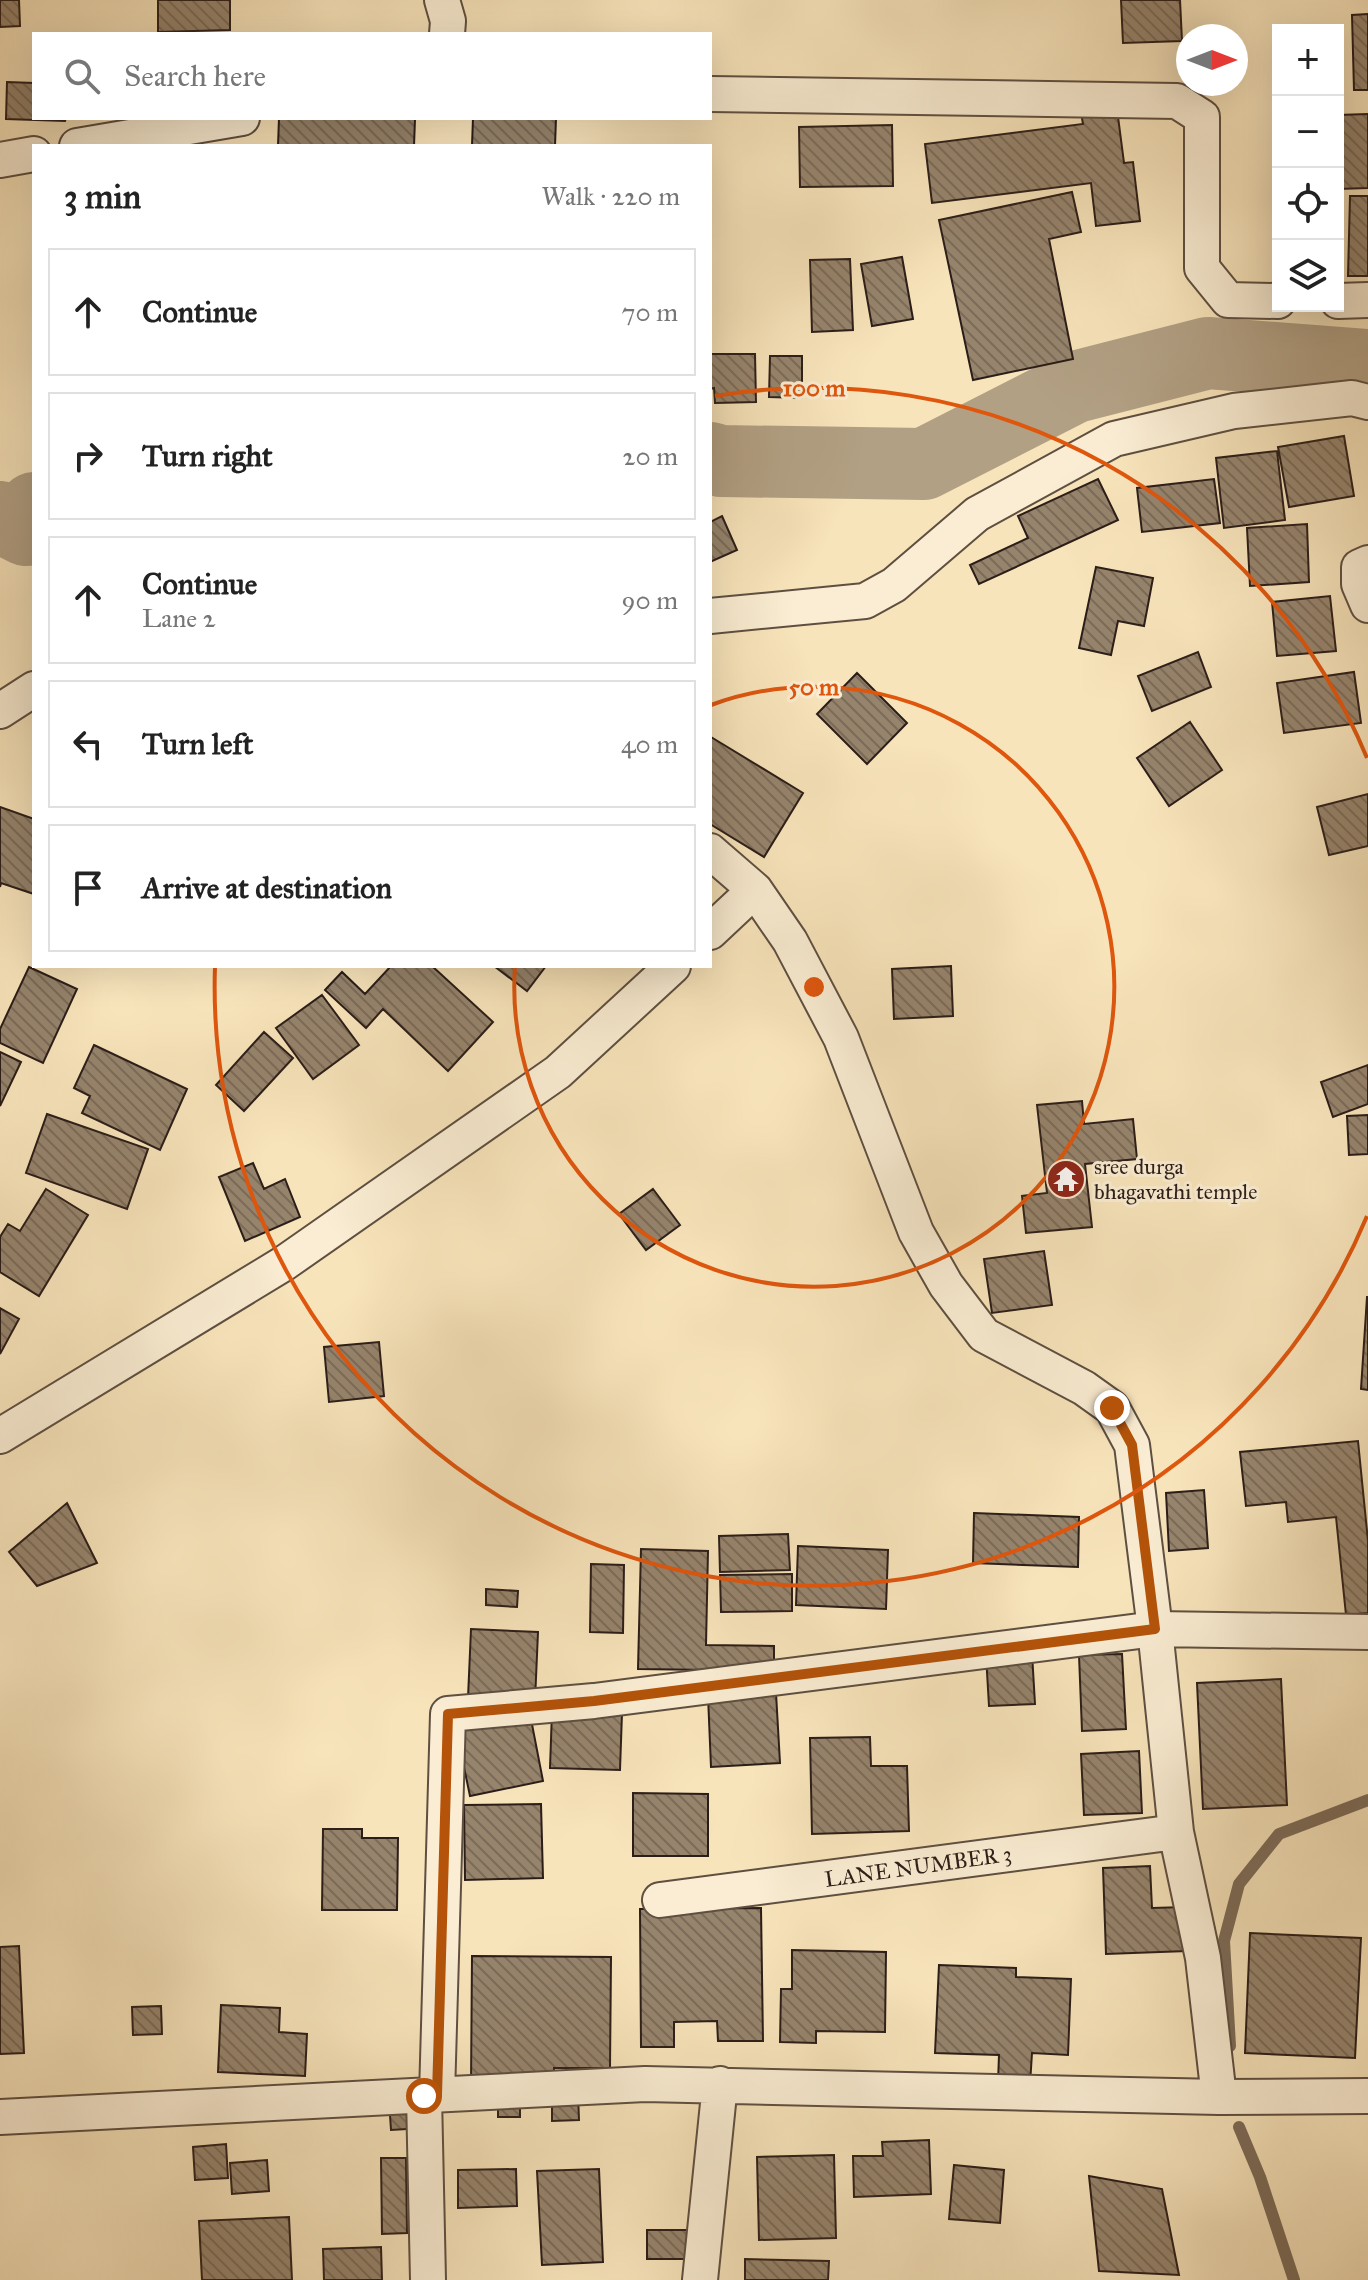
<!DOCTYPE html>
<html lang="en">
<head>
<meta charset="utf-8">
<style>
	:root { --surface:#fff; --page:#f2f2f2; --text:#222; --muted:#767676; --line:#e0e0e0 }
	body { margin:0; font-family:"IM FELL Great Primer",serif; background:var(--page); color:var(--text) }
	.controls { position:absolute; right:24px; top:24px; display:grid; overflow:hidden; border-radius:0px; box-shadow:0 8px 32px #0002 }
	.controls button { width:72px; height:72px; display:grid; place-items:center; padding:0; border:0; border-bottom:2px solid var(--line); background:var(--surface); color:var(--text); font:40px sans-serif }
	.compass { position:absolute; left:1176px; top:24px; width:72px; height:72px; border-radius:50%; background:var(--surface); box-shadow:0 8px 32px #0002; rotate:90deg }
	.stop { position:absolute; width:24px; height:24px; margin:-18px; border:6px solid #b45309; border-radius:50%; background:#fff }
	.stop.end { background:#b45309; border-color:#fff; box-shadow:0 2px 8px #0008 }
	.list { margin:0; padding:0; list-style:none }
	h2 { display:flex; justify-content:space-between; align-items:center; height:104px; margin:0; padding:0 32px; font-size:34px }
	h2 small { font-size:26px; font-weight:400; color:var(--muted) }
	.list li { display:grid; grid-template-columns:52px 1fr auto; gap:24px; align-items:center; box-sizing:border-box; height:128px; margin:0 16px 16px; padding:0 16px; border:2px solid var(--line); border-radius:0px }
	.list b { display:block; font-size:30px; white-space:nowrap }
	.list p { margin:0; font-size:26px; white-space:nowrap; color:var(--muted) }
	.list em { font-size:26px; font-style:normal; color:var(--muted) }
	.icon { flex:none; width:44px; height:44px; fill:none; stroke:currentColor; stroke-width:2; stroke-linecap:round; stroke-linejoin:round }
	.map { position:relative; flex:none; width:1368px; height:2280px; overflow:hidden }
	.search { position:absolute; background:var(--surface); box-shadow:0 8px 32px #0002; left:32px; top:32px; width:680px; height:88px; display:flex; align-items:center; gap:20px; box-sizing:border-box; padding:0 28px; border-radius:0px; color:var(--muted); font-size:30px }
	.panel { position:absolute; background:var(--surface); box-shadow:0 8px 32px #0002; left:32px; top:144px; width:680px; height:824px; border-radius:0px }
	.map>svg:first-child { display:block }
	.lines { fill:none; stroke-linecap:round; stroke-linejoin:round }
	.stream { stroke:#7c6c59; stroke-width:12 }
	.river { stroke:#b2a084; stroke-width:72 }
	.building { fill:url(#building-back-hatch); stroke:#2b1d18; stroke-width:2 }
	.street-casing { stroke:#5e4f41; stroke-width:38 }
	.street { stroke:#faedd3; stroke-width:34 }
	.route { stroke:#b45309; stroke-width:10 }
	.ring { fill:none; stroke:#df560d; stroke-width:4 }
	.labels { text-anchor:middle; stroke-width:6; stroke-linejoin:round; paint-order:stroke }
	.poi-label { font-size:22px; fill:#2b1d18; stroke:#faedd3; text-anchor:start }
	.street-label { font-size:22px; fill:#2b1d18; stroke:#faedd3 }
	.centre { fill:#df560d; stroke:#faedd3; stroke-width:4 }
	.ring-label { font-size:24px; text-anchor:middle; font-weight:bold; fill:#df560d; stroke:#faedd3; stroke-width:6; stroke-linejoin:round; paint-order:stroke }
</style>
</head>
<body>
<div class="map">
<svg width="1368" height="2280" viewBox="0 0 1368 2280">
	<defs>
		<pattern id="building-back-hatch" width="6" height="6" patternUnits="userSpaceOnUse" patternTransform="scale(2)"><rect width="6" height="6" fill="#96846d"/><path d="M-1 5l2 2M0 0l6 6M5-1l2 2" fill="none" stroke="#7b6b59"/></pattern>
	</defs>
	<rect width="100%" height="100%" fill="#f8e4bb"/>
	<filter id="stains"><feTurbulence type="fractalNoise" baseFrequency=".0025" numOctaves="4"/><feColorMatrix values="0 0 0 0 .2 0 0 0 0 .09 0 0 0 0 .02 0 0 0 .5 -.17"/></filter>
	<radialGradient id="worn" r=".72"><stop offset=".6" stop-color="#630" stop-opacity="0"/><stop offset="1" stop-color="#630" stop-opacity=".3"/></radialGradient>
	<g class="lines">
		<path class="stream" d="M 1230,2046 L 1224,1941 L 1239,1884 L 1279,1834 L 1368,1800
			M 1239,2127 L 1260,2177 L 1294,2280"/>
		<path class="river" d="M 710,458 L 721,461 L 924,464 L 1075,387 L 1208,353 L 1368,365
			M 0,517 L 26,530 L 34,508"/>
	</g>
	<path class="building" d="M 0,0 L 19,0 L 20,26 L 0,27 Z
		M 158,0 L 230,0 L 230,30 L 158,32 Z
		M 1121,0 L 1180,0 L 1182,41 L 1123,43 Z
		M 1368,14 L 1368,90 L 1354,90 L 1352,15 Z
		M 7,82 L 34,83 L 34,118 L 66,118 L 65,121 L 6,119 Z
		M 1117,109 L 1124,163 L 1133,162 L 1140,221 L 1096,226 L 1091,183 L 932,203 L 925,144 L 1083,124 L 1081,113 Z
		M 1275,109 L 1278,109 L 1278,191 L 1277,191 Z
		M 1368,114 L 1368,188 L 1338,189 L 1338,115 Z
		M 279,118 L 415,119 L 414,146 L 278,146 Z
		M 473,118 L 556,118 L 555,146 L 472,146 Z
		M 892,125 L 893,186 L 800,187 L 799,127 Z
		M 1072,192 L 1081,232 L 1049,239 L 1073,359 L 973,380 L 939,220 Z
		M 1350,196 L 1368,196 L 1368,276 L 1348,276 Z
		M 902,257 L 913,319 L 872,326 L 861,264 Z
		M 850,259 L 853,330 L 812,332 L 810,260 Z
		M 710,354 L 755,354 L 756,402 L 715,403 L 714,388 L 710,389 Z
		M 770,356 L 802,356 L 802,398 L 769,397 Z
		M 1344,436 L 1354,496 L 1289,507 L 1278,447 Z
		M 1277,451 L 1285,520 L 1224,528 L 1216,458 Z
		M 1098,479 L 1118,520 L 979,584 L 970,565 L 1028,538 L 1018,516 Z
		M 1214,479 L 1220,523 L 1142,532 L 1137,488 Z
		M 722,516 L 737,550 L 710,562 L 710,522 Z
		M 1307,524 L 1309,582 L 1250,586 L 1247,528 Z
		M 1096,567 L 1153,578 L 1144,626 L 1118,621 L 1111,655 L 1079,648 Z
		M 1330,596 L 1336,651 L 1277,656 L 1272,602 Z
		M 1198,652 L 1211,687 L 1152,711 L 1138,676 Z
		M 1354,672 L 1361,723 L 1284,733 L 1277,683 Z
		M 857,673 L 907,723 L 867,764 L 817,714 Z
		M 1190,722 L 1222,770 L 1169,806 L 1137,758 Z
		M 711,737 L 803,793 L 764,857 L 710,824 Z
		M 1368,794 L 1368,846 L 1329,855 L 1317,807 Z
		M 0,807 L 34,819 L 34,894 L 1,883 L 0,887 Z
		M 391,966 L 432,966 L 493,1022 L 448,1071 L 383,1009 L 366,1028 L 325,990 L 342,972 L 365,994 Z
		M 494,966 L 546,966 L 527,991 Z
		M 951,966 L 953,1016 L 894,1019 L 892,969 Z
		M 29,967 L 77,989 L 43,1063 L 0,1043 L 0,1029 Z
		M 322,995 L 359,1045 L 313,1079 L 276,1028 Z
		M 264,1032 L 293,1058 L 244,1111 L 216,1085 Z
		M 94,1045 L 187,1089 L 160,1150 L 82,1113 L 90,1096 L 74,1088 Z
		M 0,1052 L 21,1062 L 0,1106 Z
		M 1368,1065 L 1368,1104 L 1333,1117 L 1321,1082 Z
		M 1082,1101 L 1084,1124 L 1133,1119 L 1137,1159 L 1085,1164 L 1092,1227 L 1026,1233 L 1022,1196 L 1047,1193 L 1037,1105 Z
		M 47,1114 L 148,1149 L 127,1209 L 26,1173 Z
		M 1368,1115 L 1368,1154 L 1349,1155 L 1347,1116 Z
		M 253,1163 L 264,1189 L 285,1179 L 300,1217 L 245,1241 L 219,1177 Z
		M 46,1189 L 88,1215 L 39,1296 L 0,1272 L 0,1237 L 8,1224 L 20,1231 Z
		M 653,1189 L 680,1225 L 646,1250 L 619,1214 Z
		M 1044,1251 L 1052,1305 L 992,1313 L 984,1259 Z
		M 1367,1297 L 1368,1297 L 1368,1390 L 1361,1389 Z
		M 0,1308 L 19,1319 L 0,1354 Z
		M 379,1342 L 384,1396 L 329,1402 L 324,1347 Z
		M 1358,1441 L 1368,1541 L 1368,1613 L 1346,1615 L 1336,1517 L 1288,1522 L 1286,1502 L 1246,1506 L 1240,1452 Z
		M 1204,1490 L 1208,1548 L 1169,1551 L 1166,1493 Z
		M 67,1503 L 97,1563 L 37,1586 L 9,1552 Z
		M 974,1513 L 1079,1517 L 1078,1567 L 973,1563 Z
		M 788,1534 L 790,1570 L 720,1572 L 719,1536 Z
		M 798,1546 L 888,1550 L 886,1609 L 796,1605 Z
		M 641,1549 L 708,1551 L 706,1645 L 774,1646 L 774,1671 L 638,1669 Z
		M 591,1564 L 624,1565 L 623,1633 L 590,1632 Z
		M 792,1574 L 792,1611 L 721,1612 L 720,1575 Z
		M 486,1589 L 518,1591 L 517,1607 L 486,1605 Z
		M 471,1629 L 538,1632 L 535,1701 L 468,1698 Z
		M 1032,1653 L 1035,1704 L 989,1706 L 986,1655 Z
		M 1122,1654 L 1126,1729 L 1082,1731 L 1079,1655 Z
		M 1281,1679 L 1287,1805 L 1203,1809 L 1197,1683 Z
		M 776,1693 L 780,1763 L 711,1767 L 708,1696 Z
		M 552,1711 L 622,1713 L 620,1770 L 550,1768 Z
		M 530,1714 L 543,1781 L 470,1796 L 456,1729 Z
		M 870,1737 L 871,1766 L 907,1766 L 909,1831 L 812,1834 L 810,1738 Z
		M 1139,1751 L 1142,1813 L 1084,1815 L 1081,1754 Z
		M 633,1793 L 708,1794 L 708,1856 L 633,1856 Z
		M 541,1804 L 543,1878 L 465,1880 L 464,1805 Z
		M 323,1829 L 362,1829 L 362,1838 L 398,1838 L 397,1910 L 322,1910 Z
		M 1150,1866 L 1152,1908 L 1185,1907 L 1187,1951 L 1106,1954 L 1103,1868 Z
		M 761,1908 L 763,2041 L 718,2041 L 717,2021 L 674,2022 L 674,2047 L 641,2047 L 640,1909 Z
		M 1250,1933 L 1361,1938 L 1355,2058 L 1245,2053 Z
		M 19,1946 L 24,2053 L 0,2054 L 0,1947 Z
		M 792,1950 L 886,1952 L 885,2032 L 816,2031 L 816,2043 L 780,2042 L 781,1989 L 792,1989 Z
		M 472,1956 L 611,1957 L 610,2068 L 554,2068 L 554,2086 L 471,2085 Z
		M 939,1965 L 1016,1968 L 1016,1977 L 1071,1979 L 1068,2055 L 1032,2053 L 1030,2084 L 998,2082 L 999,2055 L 935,2053 Z
		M 221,2005 L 280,2008 L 279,2032 L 307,2034 L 305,2076 L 218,2072 Z
		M 161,2006 L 162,2034 L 133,2035 L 132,2007 Z
		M 578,2094 L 579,2120 L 552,2121 L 552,2095 Z
		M 520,2095 L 520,2117 L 498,2117 L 498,2096 Z
		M 423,2099 L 424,2128 L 391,2130 L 389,2101 Z
		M 929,2140 L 931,2194 L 854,2197 L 853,2156 L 883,2156 L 882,2142 Z
		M 226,2144 L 228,2178 L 195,2180 L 193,2147 Z
		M 834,2155 L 836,2238 L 759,2240 L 757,2157 Z
		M 381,2158 L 406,2158 L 407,2233 L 382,2234 Z
		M 267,2160 L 269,2191 L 232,2194 L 230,2163 Z
		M 954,2165 L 1004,2170 L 1000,2223 L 949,2219 Z
		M 516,2169 L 517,2206 L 458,2208 L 458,2170 Z
		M 599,2169 L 603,2262 L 542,2265 L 537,2171 Z
		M 1089,2176 L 1162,2189 L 1179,2275 L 1099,2271 Z
		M 289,2217 L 292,2280 L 202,2280 L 199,2221 Z
		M 647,2230 L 690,2230 L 690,2259 L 647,2259 Z
		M 381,2247 L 382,2280 L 324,2280 L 323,2249 Z
		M 745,2259 L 829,2261 L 828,2280 L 745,2280 Z"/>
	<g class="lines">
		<g class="street-casing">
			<path id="street" d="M 442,0 L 448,21 L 447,34
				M 710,94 L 1177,101 L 1202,117 L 1202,268 L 1228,300 L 1278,301
				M 77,146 L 242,118
				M 0,160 L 34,154
				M 1338,301 L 1368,300
				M 1368,563 L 1359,567 L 1359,584 L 1368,605
				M 710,616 L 865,601 L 894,585 L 977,514 L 1114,439 L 1234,411 L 1352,398 L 1368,402
				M 0,711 L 34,689
				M 710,851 L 755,890
				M 710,932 L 755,890 L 790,941 L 841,1038 L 916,1232 L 946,1285 L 984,1335 L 1084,1388 L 1112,1408 L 1132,1445 L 1155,1629 L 1176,1832 L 1203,1958 L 1219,2097
				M 0,1436 L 283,1264 L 558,1072 L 673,966
				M 660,1900 L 1176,1832
				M 437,2095 L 448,1714 L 594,1701 L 1155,1629 L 1368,1632
				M 424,2096 L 428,2280
				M 0,2117 L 645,2084 L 1219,2097 L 1368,2096
				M 700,2280 L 720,2084"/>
		</g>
		<use href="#street" class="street"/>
	</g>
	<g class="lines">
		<path class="route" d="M 424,2096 L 437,2095 L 448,1714 L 594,1701 L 1155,1629 L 1132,1445 L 1112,1408"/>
	</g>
	<g class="ring">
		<path d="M711 705A300 300 0 1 1 515 966"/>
		<path d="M1367 1216A599 599 0 0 1 215 966M715 396A599 599 0 0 1 1367 758"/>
	</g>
	<defs>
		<g id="temple-disc" transform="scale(2)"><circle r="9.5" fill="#8f2418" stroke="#faedd3"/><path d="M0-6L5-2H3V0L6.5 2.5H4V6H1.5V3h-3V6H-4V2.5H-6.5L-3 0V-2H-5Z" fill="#fff"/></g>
	</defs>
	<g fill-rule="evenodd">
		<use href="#temple-disc" x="1066" y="1179"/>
	</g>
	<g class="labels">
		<g class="poi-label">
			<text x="1094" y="1174">sree durga<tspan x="1094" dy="25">bhagavathi temple</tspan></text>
		</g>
		<g class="street-label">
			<text transform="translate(918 1866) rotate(-8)" y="8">LANE NUMBER 3</text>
		</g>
	</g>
	<circle cx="814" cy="987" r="12" class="centre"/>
	<g class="ring-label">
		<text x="814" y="396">100 m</text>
		<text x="814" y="695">50 m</text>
	</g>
	<rect width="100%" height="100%" filter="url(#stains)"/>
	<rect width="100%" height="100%" fill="url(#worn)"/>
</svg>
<div class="controls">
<button>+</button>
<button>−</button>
<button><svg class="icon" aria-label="locate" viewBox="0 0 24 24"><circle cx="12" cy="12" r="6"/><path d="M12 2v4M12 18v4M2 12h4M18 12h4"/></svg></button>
<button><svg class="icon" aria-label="layers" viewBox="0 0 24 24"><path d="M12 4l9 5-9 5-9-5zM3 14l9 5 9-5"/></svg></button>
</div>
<svg class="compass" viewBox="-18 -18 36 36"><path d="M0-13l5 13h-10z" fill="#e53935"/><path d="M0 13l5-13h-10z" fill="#767676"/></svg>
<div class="stop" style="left:424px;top:2096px"></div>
<div class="stop end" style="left:1112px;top:1408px"></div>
<div class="search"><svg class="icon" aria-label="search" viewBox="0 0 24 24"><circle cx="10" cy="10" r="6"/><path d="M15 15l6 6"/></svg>Search here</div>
<section class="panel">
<h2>3 min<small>Walk · 220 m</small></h2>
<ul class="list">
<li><svg class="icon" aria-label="ahead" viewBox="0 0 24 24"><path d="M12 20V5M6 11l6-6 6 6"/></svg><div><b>Continue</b></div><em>70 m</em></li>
<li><svg class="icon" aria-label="right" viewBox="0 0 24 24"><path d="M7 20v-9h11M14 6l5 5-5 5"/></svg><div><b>Turn right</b></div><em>20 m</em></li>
<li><svg class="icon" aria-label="ahead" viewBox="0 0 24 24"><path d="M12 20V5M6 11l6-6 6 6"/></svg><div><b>Continue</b><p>Lane 2</p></div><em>90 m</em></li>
<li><svg class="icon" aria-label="left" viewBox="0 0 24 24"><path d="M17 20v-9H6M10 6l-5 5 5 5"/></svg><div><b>Turn left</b></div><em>40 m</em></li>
<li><svg class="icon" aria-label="arrive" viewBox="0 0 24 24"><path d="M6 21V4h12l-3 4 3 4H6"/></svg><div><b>Arrive at destination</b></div></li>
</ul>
</section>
</div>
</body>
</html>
